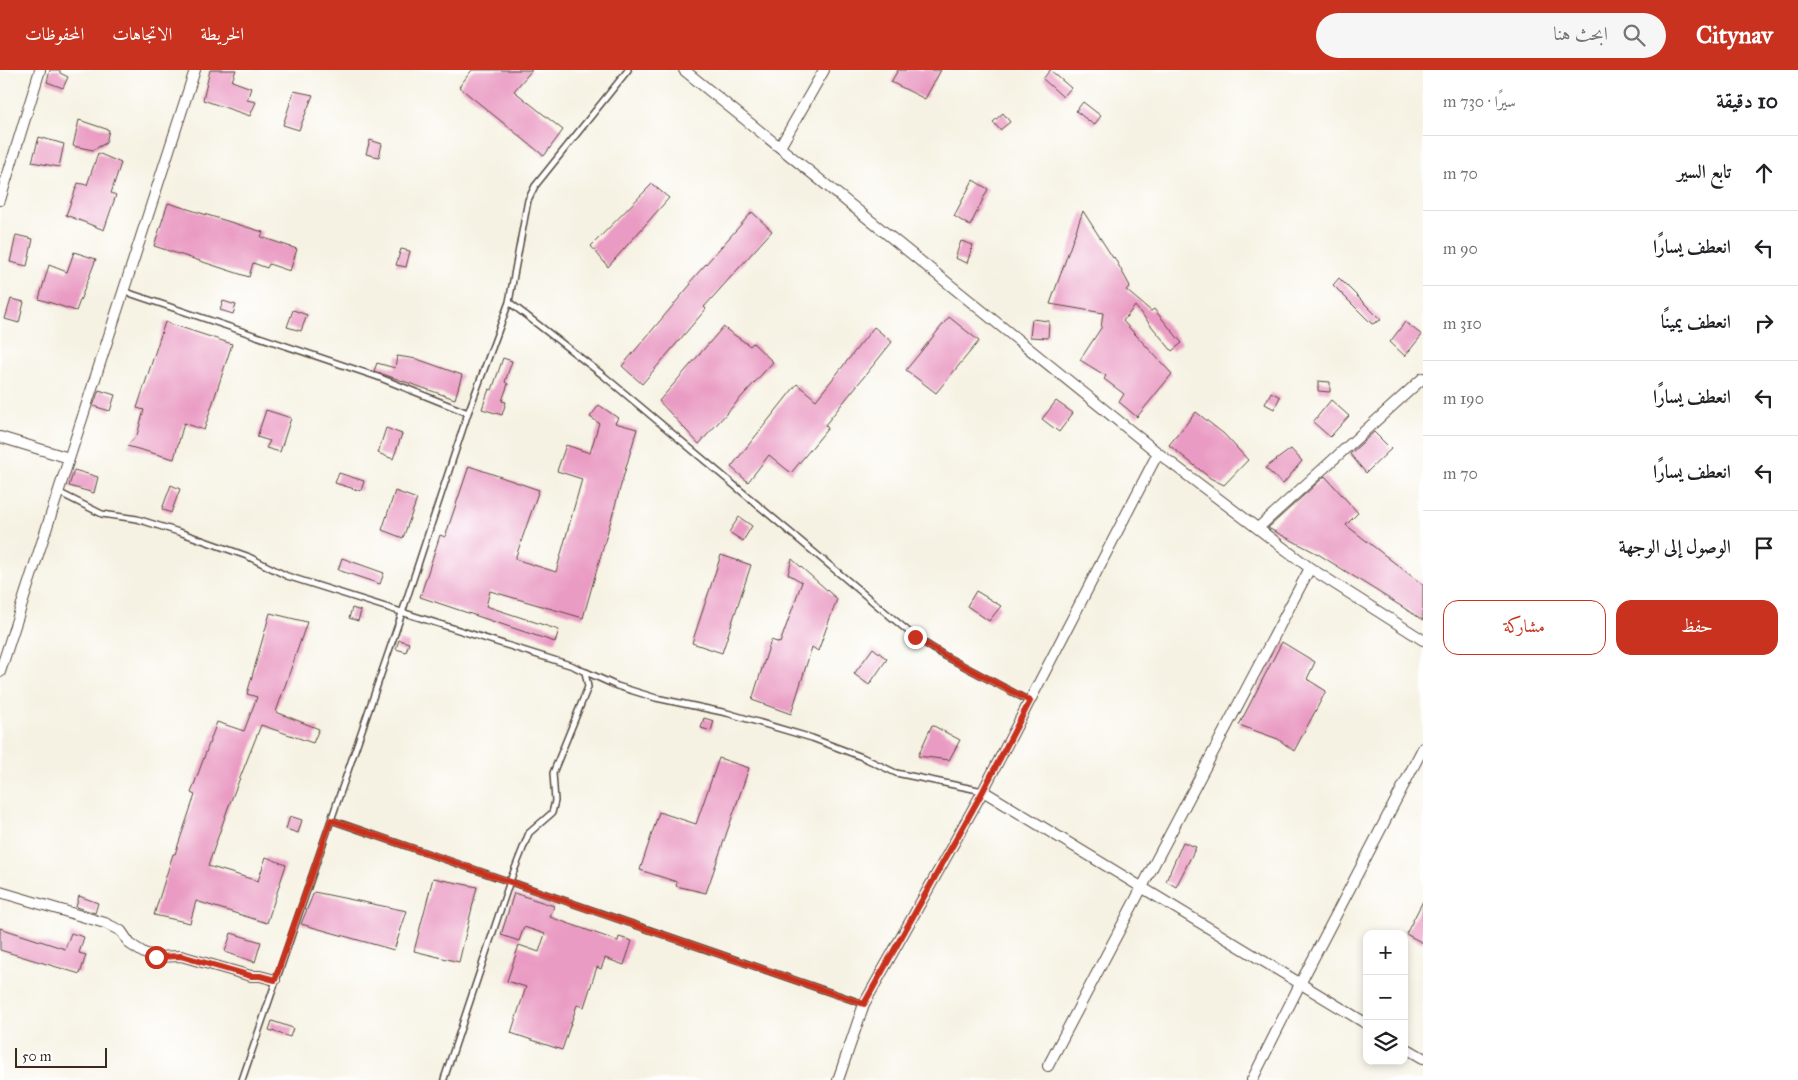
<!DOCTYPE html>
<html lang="ar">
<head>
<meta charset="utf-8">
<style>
	:root { --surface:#fff; --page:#f6f6f6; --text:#202124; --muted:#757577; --line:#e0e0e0; --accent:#c8321e }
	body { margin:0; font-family:"IM FELL Great Primer",Amiri,serif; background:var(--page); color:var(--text); direction:rtl }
	.controls { position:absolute; right:15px; bottom:15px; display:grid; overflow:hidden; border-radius:10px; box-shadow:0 2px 8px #0003 }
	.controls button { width:45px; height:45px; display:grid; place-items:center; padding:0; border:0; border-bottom:1px solid var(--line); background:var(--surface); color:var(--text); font:25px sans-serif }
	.scale { position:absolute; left:15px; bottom:12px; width:92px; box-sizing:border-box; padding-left:5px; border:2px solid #3b2a1e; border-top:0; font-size:14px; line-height:18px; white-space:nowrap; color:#3b2a1e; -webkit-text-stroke:4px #fff; paint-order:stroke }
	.stop { position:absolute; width:15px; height:15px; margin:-11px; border:4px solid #c8321e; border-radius:50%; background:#fff }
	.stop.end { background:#c8321e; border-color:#fff; box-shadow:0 1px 5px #0008 }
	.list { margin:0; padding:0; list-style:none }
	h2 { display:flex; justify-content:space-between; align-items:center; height:65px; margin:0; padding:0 20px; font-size:21px }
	h2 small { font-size:16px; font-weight:400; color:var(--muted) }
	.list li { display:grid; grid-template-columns:32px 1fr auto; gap:15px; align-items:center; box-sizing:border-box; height:75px; padding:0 20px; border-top:1px solid var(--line) }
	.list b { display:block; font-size:19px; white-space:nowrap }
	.list em { font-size:16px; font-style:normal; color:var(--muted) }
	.actions { display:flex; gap:10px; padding:15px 20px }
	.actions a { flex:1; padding:11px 0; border:1px solid var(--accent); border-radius:15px; text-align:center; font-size:18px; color:var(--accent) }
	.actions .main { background:var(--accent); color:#fff }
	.icon { flex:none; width:28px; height:28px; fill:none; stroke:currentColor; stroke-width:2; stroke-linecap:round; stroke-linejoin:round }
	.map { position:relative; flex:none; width:1423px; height:1010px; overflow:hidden; direction:ltr }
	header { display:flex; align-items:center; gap:30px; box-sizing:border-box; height:70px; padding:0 25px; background:var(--accent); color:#fff }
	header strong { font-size:24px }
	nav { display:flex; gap:28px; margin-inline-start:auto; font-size:18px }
	.search { width:350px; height:45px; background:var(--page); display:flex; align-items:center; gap:12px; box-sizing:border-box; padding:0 18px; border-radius:28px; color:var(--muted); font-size:19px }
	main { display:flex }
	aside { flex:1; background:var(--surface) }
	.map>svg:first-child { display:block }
	.building { fill:#ea9bc3 }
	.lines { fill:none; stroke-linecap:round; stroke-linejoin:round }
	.service-casing { stroke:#57483c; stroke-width:8 }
	.minor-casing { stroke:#57483c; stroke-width:12 }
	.service { stroke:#fff; stroke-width:5 }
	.minor { stroke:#fff; stroke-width:10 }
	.route { stroke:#c8321e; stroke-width:6 }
</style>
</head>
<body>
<header>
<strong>Citynav</strong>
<div class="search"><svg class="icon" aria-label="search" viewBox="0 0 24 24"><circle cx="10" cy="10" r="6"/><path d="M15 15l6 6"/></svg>ابحث هنا</div>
<nav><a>الخريطة</a><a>الاتجاهات</a><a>المحفوظات</a></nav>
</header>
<main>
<aside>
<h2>10 دقيقة<small>سيرًا · 730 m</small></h2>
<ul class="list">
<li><svg class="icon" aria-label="ahead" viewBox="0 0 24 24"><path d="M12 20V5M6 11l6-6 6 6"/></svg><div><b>تابع السير</b></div><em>70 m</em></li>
<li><svg class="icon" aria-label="left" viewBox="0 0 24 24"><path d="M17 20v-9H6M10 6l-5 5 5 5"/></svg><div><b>انعطف يسارًا</b></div><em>90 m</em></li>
<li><svg class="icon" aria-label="right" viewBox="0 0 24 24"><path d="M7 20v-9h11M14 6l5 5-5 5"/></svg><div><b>انعطف يمينًا</b></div><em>310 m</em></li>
<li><svg class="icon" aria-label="left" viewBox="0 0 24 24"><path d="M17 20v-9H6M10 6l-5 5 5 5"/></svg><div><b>انعطف يسارًا</b></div><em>190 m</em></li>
<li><svg class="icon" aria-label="left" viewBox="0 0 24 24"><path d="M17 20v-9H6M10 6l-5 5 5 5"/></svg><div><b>انعطف يسارًا</b></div><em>70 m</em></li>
<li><svg class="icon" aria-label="arrive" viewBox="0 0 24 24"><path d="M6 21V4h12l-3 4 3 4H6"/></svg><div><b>الوصول إلى الوجهة</b></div></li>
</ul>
<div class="actions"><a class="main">حفظ</a><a>مشاركة</a></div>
</aside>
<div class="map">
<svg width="1423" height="1010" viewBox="0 0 1423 1010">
	<rect width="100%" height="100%" fill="#fff"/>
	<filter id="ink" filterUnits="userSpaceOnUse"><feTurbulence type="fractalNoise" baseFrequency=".02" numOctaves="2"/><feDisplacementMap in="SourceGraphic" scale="10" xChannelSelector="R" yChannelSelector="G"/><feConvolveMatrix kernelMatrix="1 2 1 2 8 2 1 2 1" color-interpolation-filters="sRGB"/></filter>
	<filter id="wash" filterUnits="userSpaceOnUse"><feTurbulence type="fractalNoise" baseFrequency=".0096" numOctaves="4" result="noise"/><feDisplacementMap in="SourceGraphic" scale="20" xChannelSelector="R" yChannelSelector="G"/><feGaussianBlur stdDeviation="1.12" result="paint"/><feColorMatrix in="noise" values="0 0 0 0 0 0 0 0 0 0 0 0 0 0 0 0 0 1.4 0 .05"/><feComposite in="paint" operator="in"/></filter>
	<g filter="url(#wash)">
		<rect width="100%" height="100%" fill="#f6f2e3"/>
		<g id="blocks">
			<path class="building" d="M 50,0 L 60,0 L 60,3 L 68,7 L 63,18 L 47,12 Z
				M 210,0 L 236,0 L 232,11 L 251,18 L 247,30 L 256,32 L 250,46 L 203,30 Z
				M 472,0 L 532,0 L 514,21 L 563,60 L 544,86 L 459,17 Z
				M 898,0 L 941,0 L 925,29 L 891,12 Z
				M 1050,0 L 1071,18 L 1063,27 L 1043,9 Z
				M 294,21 L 313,25 L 299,60 L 283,55 Z
				M 1083,32 L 1101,46 L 1094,55 L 1076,41 Z
				M 1003,43 L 1010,52 L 1000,60 L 993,52 Z
				M 79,50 L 109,60 L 106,73 L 93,80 L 73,76 Z
				M 39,67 L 64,74 L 59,97 L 32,92 Z
				M 370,70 L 382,74 L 379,87 L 366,84 Z
				M 98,83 L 121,93 L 111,123 L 116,125 L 104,160 L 66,145 L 78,113 L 87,115 Z
				M 973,110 L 988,119 L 970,156 L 954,146 Z
				M 652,114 L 669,128 L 608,197 L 591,176 Z
				M 168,133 L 263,162 L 261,167 L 297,179 L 290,201 L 269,194 L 267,198 L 253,193 L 249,207 L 154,176 Z
				M 1083,141 L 1113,188 L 1114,187 L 1130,216 L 1126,220 L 1151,241 L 1154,239 L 1182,273 L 1172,281 L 1135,236 L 1123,251 L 1172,304 L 1137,347 L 1119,332 L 1124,324 L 1104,309 L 1106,306 L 1080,290 L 1101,258 L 1103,243 L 1050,234 Z
				M 752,142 L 772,161 L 704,237 L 706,239 L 642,314 L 622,296 L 691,214 L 690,212 Z
				M 16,165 L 33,169 L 27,196 L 10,192 Z
				M 961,171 L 973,175 L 967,193 L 955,188 Z
				M 401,179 L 410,181 L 406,197 L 396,195 Z
				M 74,182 L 96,189 L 76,241 L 39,229 L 49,195 L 67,202 Z
				M 1339,208 L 1381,250 L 1372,254 L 1333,215 Z
				M 11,229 L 24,232 L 19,253 L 5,249 Z
				M 223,231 L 236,235 L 233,244 L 220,240 Z
				M 293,240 L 307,245 L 301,261 L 287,257 Z
				M 949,247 L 979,271 L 936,323 L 906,300 Z
				M 1032,249 L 1049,251 L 1048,268 L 1030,267 Z
				M 165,252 L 232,274 L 204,360 L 184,353 L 174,389 L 127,376 L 137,365 L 144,340 L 137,338 Z
				M 1405,252 L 1422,265 L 1405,286 L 1390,272 Z
				M 723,257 L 750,276 L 753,273 L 773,292 L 699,374 L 659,331 Z
				M 874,257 L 892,272 L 825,355 L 828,358 L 791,403 L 769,385 L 748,412 L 731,397 L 797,314 L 816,330 Z
				M 397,286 L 417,289 L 462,305 L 455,329 L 374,301 L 377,293 L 395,298 Z
				M 503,288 L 512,291 L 505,312 L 508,314 L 502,331 L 506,332 L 502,345 L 482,339 L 489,319 L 492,320 Z
				M 1318,311 L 1330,312 L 1330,322 L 1318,321 Z
				M 99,320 L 115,325 L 110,341 L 93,336 Z
				M 1271,322 L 1280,327 L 1274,339 L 1265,334 Z
				M 1331,330 L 1349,346 L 1330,367 L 1313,352 Z
				M 1056,331 L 1073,343 L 1059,362 L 1042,349 Z
				M 599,335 L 618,348 L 615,353 L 637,359 L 583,548 L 490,521 L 486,536 L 559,560 L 555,572 L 420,527 L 440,465 L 445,467 L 469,396 L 539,420 L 515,489 L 556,502 L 582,409 L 557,401 L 566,375 L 590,383 L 599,353 L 590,347 Z
				M 266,340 L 291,348 L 280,382 L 266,378 L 270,371 L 257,367 Z
				M 1196,342 L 1224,364 L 1248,390 L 1224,415 L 1210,408 L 1169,375 Z
				M 386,358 L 402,364 L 393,389 L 378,383 Z
				M 1374,362 L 1391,379 L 1366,403 L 1350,384 Z
				M 1291,379 L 1302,391 L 1283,414 L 1265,398 Z
				M 74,400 L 98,407 L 94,423 L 69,416 Z
				M 339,403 L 364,411 L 361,421 L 335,413 Z
				M 1325,406 L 1358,443 L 1346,455 L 1423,515 L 1423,550 L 1318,484 L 1268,458 Z
				M 171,415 L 180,419 L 171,443 L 162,439 Z
				M 395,421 L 417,429 L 403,468 L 382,460 Z
				M 739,447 L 752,456 L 743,471 L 729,462 Z
				M 721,485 L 751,495 L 722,583 L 692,573 Z
				M 342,488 L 384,503 L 380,514 L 338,500 Z
				M 792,489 L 837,529 L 818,581 L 812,577 L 791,644 L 752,630 L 771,570 L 780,573 L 802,512 L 788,504 Z
				M 976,521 L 1001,536 L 989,551 L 967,536 Z
				M 352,538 L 361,541 L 358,551 L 349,548 Z
				M 270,543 L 307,552 L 276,642 L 319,659 L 313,673 L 261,655 L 228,738 L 208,796 L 258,811 L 266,787 L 286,795 L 267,853 L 196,831 L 190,853 L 154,845 L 173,784 L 175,784 L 195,725 L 191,723 L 217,652 L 244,661 L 257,627 L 247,624 Z
				M 399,570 L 409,573 L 406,582 L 396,579 Z
				M 1282,572 L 1315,592 L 1307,609 L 1326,621 L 1294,681 L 1278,669 L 1239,655 Z
				M 873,578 L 887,589 L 869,615 L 854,604 Z
				M 704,648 L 714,651 L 711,661 L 701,658 Z
				M 932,655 L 960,670 L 949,690 L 918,686 Z
				M 719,688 L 749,698 L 706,823 L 676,816 L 677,812 L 640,800 L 659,742 L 696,754 Z
				M 290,746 L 302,750 L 298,763 L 286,759 Z
				M 1183,772 L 1196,777 L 1176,817 L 1166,811 Z
				M 433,808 L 477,817 L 459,892 L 414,881 Z
				M 314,822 L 407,841 L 394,880 L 301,854 Z
				M 514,823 L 554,836 L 550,847 L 618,871 L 619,867 L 632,871 L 624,895 L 605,888 L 601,899 L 597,897 L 584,937 L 577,935 L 562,980 L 511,963 L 526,917 L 507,911 L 519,875 L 539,882 L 545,864 L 524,857 L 519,871 L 501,865 Z
				M 79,826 L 98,833 L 95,843 L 76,837 Z
				M 1423,831 L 1423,873 L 1406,864 Z
				M 0,858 L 65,879 L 71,863 L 84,867 L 79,883 L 86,885 L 80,904 L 0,880 Z
				M 231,863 L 261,872 L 255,892 L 225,882 Z
				M 272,951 L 293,958 L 290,967 L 269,960 Z"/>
		</g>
	</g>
	<g filter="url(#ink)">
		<use href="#blocks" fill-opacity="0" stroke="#57483c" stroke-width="1"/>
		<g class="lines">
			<g class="service-casing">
				<path id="service" d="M 123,221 L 378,307 L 468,343
					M 509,232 L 604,306 L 915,567 L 945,586 L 1029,631
					M 58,422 L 102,444 L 137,449 L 182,463 L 247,486 L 287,506 L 573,596 L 585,602 L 588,617 L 553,703 L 555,731 L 552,743 L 529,763 L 510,811 L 444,1009
					M 586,602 L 617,616 L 656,628 L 727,643 L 812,668 L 862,687 L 896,703 L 983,721
					M 331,750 L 864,934
					M 242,1010 L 402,543 L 468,343 L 509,232 L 528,130 L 535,116 L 628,0"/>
			</g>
			<g class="minor-casing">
				<path id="minor" d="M 684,0 L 1158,383 L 1310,498 L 1423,570
					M 780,77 L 824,0
					M 0,130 L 40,0
					M 0,367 L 69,388
					M 1258,458 L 1423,308
					M 0,602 L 195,0
					M 983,721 L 1367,954
					M 0,822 L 105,853 L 121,861 L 130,874 L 144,883 L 156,887 L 181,886 L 251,906 L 260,906 L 275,910
					M 1404,977 L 1423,988
					M 1048,996 L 1310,498
					M 838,1010 L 864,934 L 983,721 L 1158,383
					M 1252,1010 L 1300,914 L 1423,678"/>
			</g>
			<use href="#service" class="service"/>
			<use href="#minor" class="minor"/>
		</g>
	</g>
	<g class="lines" filter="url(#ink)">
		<path class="route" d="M 156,887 L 181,886 L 251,906 L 260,906 L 275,910 L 331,750 L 864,934 L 983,721 L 1030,631 L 945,586 L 915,567"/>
	</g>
</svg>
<div class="controls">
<button>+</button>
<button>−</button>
<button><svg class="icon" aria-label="layers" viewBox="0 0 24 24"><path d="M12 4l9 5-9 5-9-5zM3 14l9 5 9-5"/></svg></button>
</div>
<div class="scale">50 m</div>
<div class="stop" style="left:156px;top:887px"></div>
<div class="stop end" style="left:915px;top:567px"></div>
</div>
</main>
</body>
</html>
